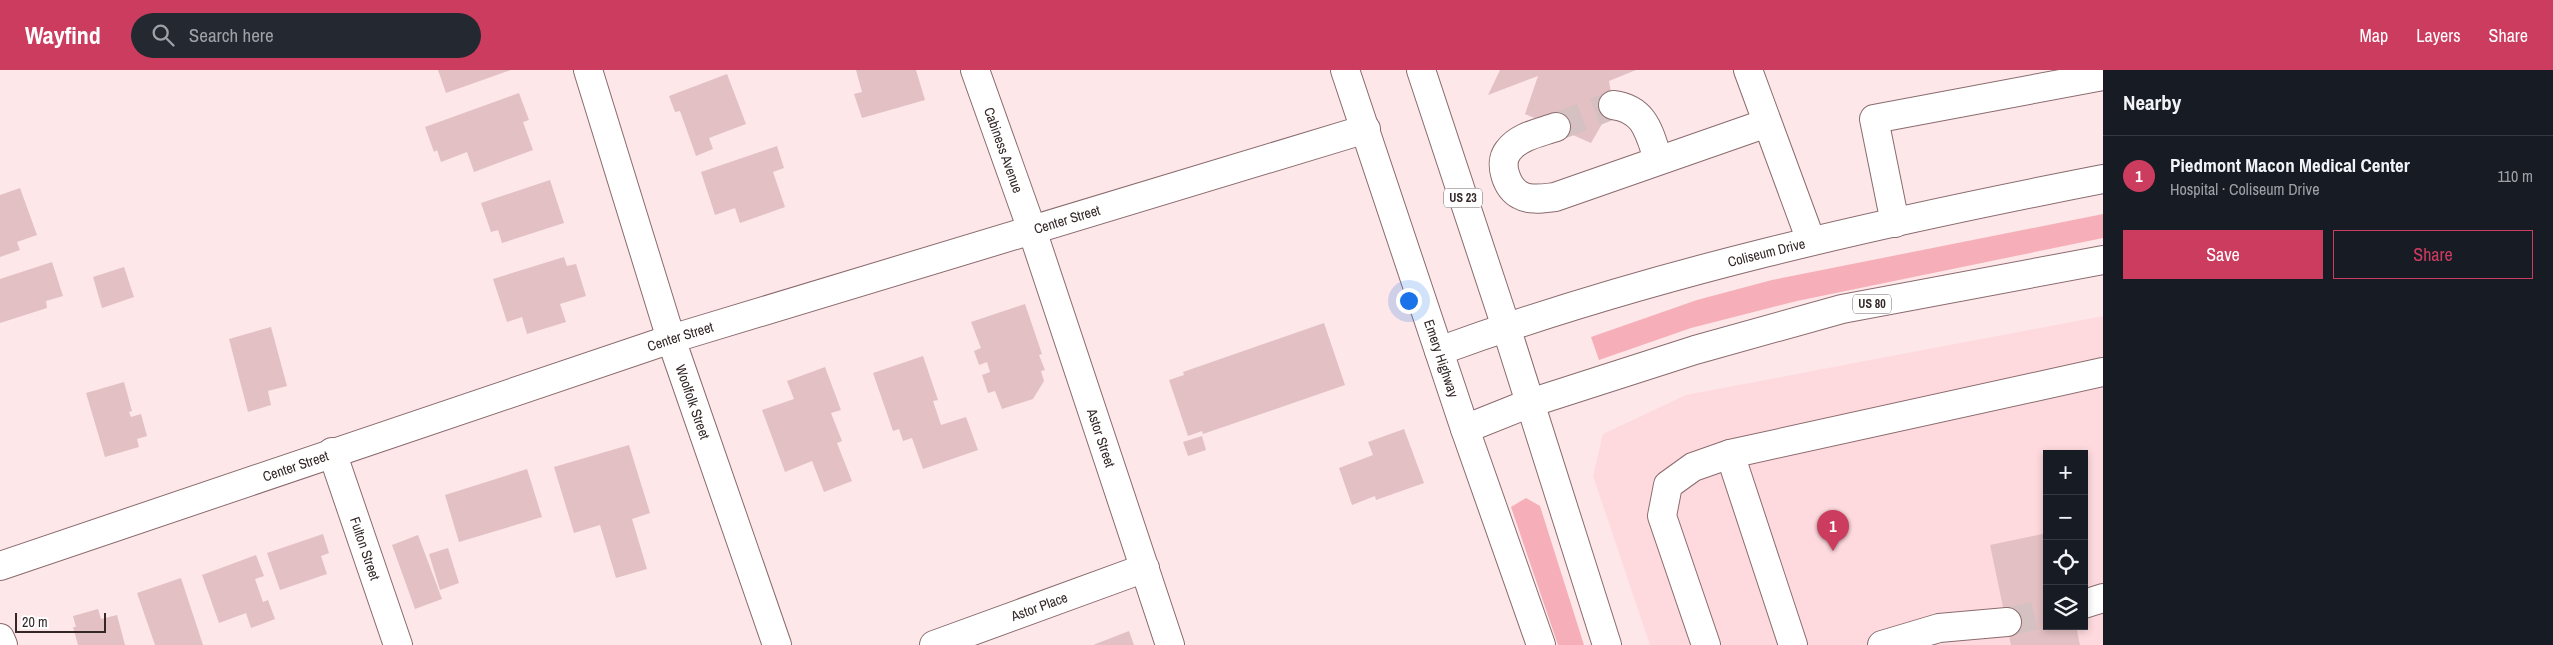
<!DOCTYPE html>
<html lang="en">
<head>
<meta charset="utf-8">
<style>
	:root { --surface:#171b24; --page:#242831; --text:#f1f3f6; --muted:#9ea1a6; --line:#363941; --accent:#cc3c5f }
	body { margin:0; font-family:"Archivo Narrow",sans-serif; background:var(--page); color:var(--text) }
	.controls { position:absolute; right:15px; bottom:15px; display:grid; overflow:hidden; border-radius:0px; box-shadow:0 2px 8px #0003 }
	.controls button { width:45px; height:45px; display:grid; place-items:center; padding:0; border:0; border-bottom:1px solid var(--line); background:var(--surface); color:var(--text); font:25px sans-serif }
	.scale { position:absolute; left:15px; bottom:12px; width:91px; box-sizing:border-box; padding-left:5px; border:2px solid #342728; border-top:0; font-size:14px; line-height:18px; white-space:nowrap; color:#342728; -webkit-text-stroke:4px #fff; paint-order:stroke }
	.you { position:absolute; left:1408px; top:230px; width:18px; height:18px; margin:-12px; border:4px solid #fff; border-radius:50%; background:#1a73e8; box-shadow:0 0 0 8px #1a73e833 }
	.badge { display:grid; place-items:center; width:32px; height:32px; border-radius:50%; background:var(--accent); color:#fff; font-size:16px; font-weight:700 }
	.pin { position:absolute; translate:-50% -41px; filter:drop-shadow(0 1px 2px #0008) }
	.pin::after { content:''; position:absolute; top:26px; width:18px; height:15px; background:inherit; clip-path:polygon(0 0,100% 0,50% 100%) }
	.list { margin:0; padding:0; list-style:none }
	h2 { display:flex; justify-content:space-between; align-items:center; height:65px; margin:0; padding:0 20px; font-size:21px }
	h2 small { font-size:16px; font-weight:400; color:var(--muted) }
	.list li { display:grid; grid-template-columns:32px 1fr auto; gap:15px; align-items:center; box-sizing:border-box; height:80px; padding:0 20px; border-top:1px solid var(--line) }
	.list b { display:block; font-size:19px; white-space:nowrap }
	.list p { margin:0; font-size:16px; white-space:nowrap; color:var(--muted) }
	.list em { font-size:16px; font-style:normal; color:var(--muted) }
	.actions { display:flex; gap:10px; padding:15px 20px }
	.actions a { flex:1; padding:11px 0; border:1px solid var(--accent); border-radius:0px; text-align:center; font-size:18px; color:var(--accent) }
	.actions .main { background:var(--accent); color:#fff }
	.icon { flex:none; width:28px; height:28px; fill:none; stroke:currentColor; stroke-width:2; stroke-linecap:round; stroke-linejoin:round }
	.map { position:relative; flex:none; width:2103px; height:575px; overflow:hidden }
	header { display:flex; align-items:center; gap:30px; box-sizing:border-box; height:70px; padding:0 25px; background:var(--accent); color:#fff }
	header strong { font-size:24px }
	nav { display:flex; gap:28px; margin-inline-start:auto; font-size:18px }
	.search { width:350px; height:45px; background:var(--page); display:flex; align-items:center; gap:12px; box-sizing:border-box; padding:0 18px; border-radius:28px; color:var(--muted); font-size:19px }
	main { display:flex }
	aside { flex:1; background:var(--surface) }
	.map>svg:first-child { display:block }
	.built { fill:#fedade; fill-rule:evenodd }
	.green { fill:#f6afb8 }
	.building { fill:#e3c0c4 }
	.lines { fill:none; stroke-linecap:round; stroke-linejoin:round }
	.minor-tunnel { stroke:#d5c1c2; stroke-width:28; stroke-dasharray:28 14; stroke-linecap:butt }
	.minor-casing { stroke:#8a6b6e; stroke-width:30 }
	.major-casing { stroke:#8a6b6e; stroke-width:30 }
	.highway-casing { stroke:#8a6b6e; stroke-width:30 }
	.minor { stroke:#fff; stroke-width:28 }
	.major { stroke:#fff; stroke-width:28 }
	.highway { stroke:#fff; stroke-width:28 }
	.labels { text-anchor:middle; stroke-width:5; stroke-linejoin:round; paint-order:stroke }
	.shield { fill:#fff; stroke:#716868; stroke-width:1 }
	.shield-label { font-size:12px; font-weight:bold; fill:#342728 }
	.street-label { font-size:14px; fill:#342728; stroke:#fff }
</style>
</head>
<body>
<header>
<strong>Wayfind</strong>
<div class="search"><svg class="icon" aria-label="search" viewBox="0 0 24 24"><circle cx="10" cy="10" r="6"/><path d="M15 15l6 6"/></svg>Search here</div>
<nav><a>Map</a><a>Layers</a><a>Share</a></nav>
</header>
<main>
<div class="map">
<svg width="2103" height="575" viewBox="0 0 2103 575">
	<rect width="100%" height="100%" fill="#fde7e9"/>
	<path class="built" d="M 2103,246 L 2103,575 L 1650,575 L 1593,406 L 1603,364 L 1686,325 ZM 2047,384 L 2084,384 L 2084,556 L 2047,556 Z"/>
	<path class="green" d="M 2103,144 L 2103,168 L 1797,231 L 1691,258 L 1599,290 L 1591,267 L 1697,230 L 1772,210 Z
		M 1526,428 L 1540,436 L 1584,575 L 1558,575 L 1511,437 Z"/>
	<path class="building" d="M 438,0 L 511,0 L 446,23 Z
		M 856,0 L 916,0 L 925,30 L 862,48 L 854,24 L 862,22 Z
		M 1500,0 L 1636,0 L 1609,11 L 1613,35 L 1591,73 L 1525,44 L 1538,6 L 1488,25 Z
		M 727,4 L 746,54 L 709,68 L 713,79 L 696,86 L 680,41 L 675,42 L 669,26 Z
		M 519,23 L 529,50 L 523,52 L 533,80 L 474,102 L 467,82 L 441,92 L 437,80 L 434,82 L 425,57 Z
		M 777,76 L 784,98 L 773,102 L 785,137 L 740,153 L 735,138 L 715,145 L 701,102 Z
		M 550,110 L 564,153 L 502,173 L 498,160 L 491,162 L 481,133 Z
		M 20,118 L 37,165 L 17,172 L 20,180 L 0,187 L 0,125 Z
		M 564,187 L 567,196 L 576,194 L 586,226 L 560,234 L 566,252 L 527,264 L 522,247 L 507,252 L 493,209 Z
		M 52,192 L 63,226 L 46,231 L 47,238 L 0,253 L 0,209 Z
		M 124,197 L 134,227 L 102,238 L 93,207 Z
		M 1025,234 L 1042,284 L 1039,285 L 1045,300 L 1041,301 L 1044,311 L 1033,329 L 1002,339 L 995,321 L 988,323 L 982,305 L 990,302 L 987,292 L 979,295 L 974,281 L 981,278 L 971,252 Z
		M 1324,253 L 1345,315 L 1203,364 L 1202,361 L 1188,366 L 1169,310 L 1184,305 L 1183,302 Z
		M 271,257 L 287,316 L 268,321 L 271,335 L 248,342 L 229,269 Z
		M 923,286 L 938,330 L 933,331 L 941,355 L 966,347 L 978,380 L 923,399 L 912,368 L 903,371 L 899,359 L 893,361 L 873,303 Z
		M 825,297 L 841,340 L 831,343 L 842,371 L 837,373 L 852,411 L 824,422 L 812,391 L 785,402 L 762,340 L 794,329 L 787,311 Z
		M 124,312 L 132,341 L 129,342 L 131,347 L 141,344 L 147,366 L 137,369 L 139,377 L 105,387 L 86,323 Z
		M 1404,359 L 1424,413 L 1376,430 L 1375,426 L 1352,435 L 1339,398 L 1373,385 L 1368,372 Z
		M 1202,366 L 1206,380 L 1188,386 L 1183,372 Z
		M 629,375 L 650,443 L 632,449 L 647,499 L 616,508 L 600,455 L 574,463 L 554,397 Z
		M 527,399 L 542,447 L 459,472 L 445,425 Z
		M 2047,463 L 2047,556 L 2076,556 L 2080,575 L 2011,575 L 1990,475 Z
		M 323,464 L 329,483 L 321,486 L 327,504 L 280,520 L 267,483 Z
		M 418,465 L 442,529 L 415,539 L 392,475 Z
		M 448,478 L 459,513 L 440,520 L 429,484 Z
		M 256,485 L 264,506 L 255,509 L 263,532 L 268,530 L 275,549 L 251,558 L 246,543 L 219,553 L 202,505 Z
		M 181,508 L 203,575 L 155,575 L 137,523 Z
		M 98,539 L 101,549 L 117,545 L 125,575 L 78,575 L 73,557 L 76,557 L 73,546 Z
		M 1129,561 L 1134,575 L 1093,575 Z"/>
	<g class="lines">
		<path class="minor-tunnel" d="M 1556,57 L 1613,35
			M 2007,552 L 2047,543"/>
		<g class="minor-casing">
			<g id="minor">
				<path id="s1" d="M 588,0 L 671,269 L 777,575"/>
				<path id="s2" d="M 975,0 L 1032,160 L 1170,575"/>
				<path d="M 1748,0 L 1811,171"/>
				<path d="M 1613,35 C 1645,39 1649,62 1658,89"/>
				<path d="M 1556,57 C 1539,63 1519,66 1508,81 C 1498,94 1507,118 1520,125 C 1530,131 1545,128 1555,127 L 1767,53"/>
				<path d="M 1895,153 L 1874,49 L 2103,6"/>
				<path id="s3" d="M 332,382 L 398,575"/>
				<path d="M 1730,384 L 1793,575"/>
				<path id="s4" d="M 0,496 L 671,269 L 1366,59"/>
				<path d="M 2084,534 L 2103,528"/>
				<path d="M 0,568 L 3,575"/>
				<path id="s5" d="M 934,575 L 1145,498"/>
				<path d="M 1706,575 L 1662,446 L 1668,415 L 1693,397 L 1730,384 L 2103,302"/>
				<path d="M 1882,575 L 1939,558 L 2007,552"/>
			</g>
		</g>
		<g class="major-casing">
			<g id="major">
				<path id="s6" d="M 1439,281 C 1654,203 1878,153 2103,109"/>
				<path d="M 1465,359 L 1530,333 L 1695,280 L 1842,239 L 2103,190"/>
			</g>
		</g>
		<g class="highway-casing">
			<g id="highway">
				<path id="s7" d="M 1345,0 L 1465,359 L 1541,575"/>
				<path d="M 1421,0 L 1506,257 L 1607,575"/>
			</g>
		</g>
		<use href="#minor" class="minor"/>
		<use href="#major" class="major"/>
		<use href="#highway" class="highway"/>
	</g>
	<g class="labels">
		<g class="shield">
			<rect x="1444" y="118.5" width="38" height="19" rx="4"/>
			<rect x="1853" y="224.5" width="38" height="19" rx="4"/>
		</g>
		<g class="shield-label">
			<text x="1463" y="132">US 23</text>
			<text x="1872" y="238">US 80</text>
		</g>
		<g class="street-label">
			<text dy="5" stroke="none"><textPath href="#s2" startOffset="85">Cabiness Avenue</textPath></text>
			<text dy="5" stroke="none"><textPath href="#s4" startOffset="1122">Center Street</textPath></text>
			<text dy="5" stroke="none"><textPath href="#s6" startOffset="342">Coliseum Drive</textPath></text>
			<text dy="5" stroke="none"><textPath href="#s4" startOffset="718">Center Street</textPath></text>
			<text dy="5" stroke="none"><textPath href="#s7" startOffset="304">Emery Highway</textPath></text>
			<text dy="5" stroke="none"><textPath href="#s1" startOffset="348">Woolfolk Street</textPath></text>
			<text dy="5" stroke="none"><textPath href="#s2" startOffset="389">Astor Street</textPath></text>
			<text dy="5" stroke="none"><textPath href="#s4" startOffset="312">Center Street</textPath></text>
			<text dy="5" stroke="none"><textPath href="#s3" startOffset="102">Fulton Street</textPath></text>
			<text dy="5" stroke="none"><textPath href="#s5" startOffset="112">Astor Place</textPath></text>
		</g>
	</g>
</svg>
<div class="controls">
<button>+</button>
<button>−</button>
<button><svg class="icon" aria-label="locate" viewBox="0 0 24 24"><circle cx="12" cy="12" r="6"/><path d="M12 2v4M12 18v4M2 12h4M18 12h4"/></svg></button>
<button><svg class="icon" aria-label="layers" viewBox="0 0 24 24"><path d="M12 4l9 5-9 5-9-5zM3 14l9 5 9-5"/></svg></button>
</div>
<div class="scale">20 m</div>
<div class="you"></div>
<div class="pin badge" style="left:1833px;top:481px">1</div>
</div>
<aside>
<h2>Nearby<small></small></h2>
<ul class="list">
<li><span class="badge">1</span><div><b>Piedmont Macon Medical Center</b><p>Hospital · Coliseum Drive</p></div><em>110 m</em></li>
</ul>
<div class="actions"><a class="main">Save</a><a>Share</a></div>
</aside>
</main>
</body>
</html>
